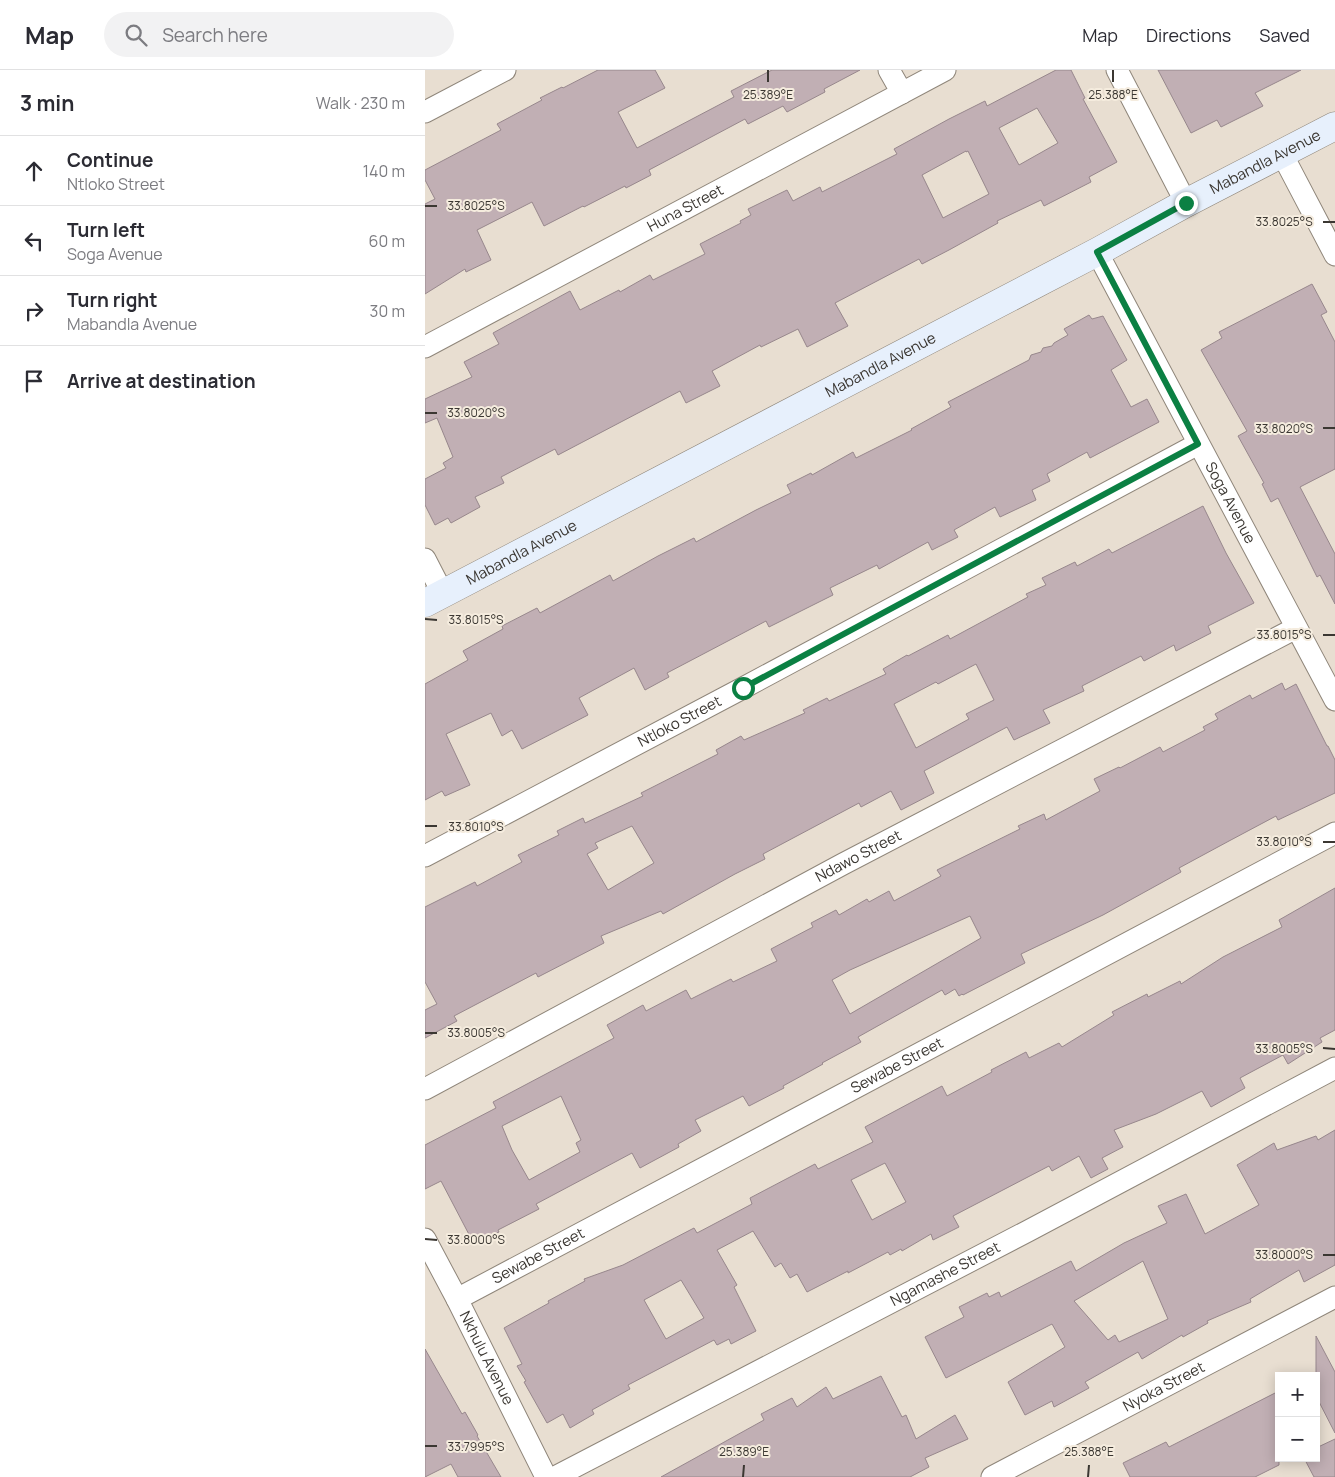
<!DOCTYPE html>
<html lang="en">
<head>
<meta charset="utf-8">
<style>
	:root { --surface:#fff; --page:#f2f2f3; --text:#2b2b33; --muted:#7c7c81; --line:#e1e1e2 }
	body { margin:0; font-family:Manrope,sans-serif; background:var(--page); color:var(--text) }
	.controls { position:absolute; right:15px; bottom:15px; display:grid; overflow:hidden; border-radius:0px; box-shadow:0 2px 12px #0003 }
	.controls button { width:45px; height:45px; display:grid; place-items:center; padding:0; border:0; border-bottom:1px solid var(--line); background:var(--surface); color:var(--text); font:25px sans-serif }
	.stop { position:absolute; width:15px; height:15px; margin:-11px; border:4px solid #0b8043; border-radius:50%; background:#fff }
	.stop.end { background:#0b8043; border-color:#fff; box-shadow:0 1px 5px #0008 }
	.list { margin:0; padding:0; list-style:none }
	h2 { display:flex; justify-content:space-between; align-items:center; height:65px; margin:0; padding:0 20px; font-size:21px }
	h2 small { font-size:16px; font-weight:400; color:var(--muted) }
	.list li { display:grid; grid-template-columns:32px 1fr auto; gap:15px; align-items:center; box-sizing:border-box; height:70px; padding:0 20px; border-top:1px solid var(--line) }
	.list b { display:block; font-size:19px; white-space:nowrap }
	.list p { margin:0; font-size:16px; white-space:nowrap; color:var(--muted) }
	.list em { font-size:16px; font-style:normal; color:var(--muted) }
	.icon { flex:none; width:28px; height:28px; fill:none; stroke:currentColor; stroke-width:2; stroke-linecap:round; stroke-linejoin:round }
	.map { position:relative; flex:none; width:910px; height:1407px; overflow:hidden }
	header { display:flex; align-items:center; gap:30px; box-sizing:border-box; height:70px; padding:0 25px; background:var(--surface); border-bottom:1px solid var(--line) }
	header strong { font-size:24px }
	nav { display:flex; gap:28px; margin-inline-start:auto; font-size:18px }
	.search { width:350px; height:45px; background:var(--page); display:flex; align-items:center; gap:12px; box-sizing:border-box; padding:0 18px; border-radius:28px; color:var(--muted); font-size:19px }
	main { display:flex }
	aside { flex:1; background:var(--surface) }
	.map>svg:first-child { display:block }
	.building { fill:#c1afb4; stroke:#97878c; fill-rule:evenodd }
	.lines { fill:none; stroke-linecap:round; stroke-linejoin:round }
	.street-casing { stroke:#8f867a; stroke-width:23 }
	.secondary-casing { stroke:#8f867a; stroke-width:29 }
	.street { stroke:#fff; stroke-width:21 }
	.secondary { stroke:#e7f0fc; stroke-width:28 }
	.route { stroke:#0b8043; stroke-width:6 }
	.ticks { fill:none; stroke:#3b3732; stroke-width:2 }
	.labels { text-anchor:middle; stroke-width:4; stroke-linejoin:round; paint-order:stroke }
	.street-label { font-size:15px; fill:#3b3732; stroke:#f5ecde }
	.ticks-label { font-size:12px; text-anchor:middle; fill:#3b3732; stroke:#f5ecde; stroke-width:4; stroke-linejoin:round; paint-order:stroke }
</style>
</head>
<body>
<header>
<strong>Map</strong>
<div class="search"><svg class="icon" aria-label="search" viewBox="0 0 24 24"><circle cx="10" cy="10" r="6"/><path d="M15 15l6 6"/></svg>Search here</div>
<nav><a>Map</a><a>Directions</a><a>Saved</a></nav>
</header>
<main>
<aside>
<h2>3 min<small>Walk · 230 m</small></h2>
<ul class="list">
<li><svg class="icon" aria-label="ahead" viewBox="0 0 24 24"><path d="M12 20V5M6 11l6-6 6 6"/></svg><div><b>Continue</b><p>Ntloko Street</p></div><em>140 m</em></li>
<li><svg class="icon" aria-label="left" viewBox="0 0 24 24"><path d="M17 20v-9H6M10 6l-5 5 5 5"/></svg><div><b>Turn left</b><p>Soga Avenue</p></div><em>60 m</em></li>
<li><svg class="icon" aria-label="right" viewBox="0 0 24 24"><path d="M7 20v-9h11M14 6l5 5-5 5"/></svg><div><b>Turn right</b><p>Mabandla Avenue</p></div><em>30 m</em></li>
<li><svg class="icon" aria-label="arrive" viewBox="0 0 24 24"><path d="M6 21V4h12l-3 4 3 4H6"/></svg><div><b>Arrive at destination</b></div></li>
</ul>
</aside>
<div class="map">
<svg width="910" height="1407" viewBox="0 0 910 1407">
	<rect width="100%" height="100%" fill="#e8ded1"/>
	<path class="building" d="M 173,0 L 230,0 L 240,18 L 193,42 L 212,78 L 309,27 L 306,21 L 347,0 L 435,0 L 399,19 L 400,22 L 362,42 L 358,36 L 323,54 L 320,49 L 224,100 L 226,105 L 201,118 L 200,116 L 159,137 L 158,136 L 119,156 L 107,132 L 52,160 L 66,190 L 41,202 L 40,199 L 0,224 L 0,134 L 10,129 L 0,110 L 0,100 L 76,60 L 72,54 L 117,30 L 115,28 L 137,17 L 138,18 Z
		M 631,0 L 646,0 L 660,28 L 658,29 L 692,92 L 664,107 L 666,112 L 619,136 L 616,130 L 572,151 L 573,153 L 524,180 L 497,194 L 494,189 L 410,233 L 423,256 L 382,277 L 373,259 L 336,277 L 335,275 L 287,301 L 295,316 L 261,333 L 255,321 L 133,385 L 130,379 L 76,407 L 79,413 L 50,427 L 55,437 L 26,453 L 23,448 L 10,455 L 0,435 L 0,409 L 21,398 L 18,393 L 28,387 L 12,348 L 0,353 L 0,329 L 47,307 L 39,292 L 74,274 L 68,263 L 145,221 L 155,240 L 194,220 L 195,222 L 225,205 L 228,210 L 280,184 L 275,174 L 316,153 L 315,151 L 326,145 L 323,139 L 362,120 L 368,131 L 395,117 L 397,122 L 472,84 L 469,79 L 524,49 L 560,31 L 562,36 ZM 612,38 L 633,73 L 594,95 L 574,58 ZM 541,81 L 541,82 L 543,81 L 564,124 L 518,148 L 497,105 Z
		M 733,0 L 876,0 L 830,23 L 838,36 L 796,57 L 792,50 L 766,63 Z
		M 887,214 L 902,242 L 896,245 L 910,272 L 910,399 L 875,417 L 910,484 L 910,534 L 895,505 L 892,507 L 853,428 L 846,432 L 837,414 L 839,413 L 813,366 L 822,361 L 776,280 L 797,268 L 794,262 Z
		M 664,245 L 667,249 L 678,246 L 702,290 L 686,300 L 706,337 L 722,329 L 734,352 L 665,388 L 662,382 L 622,404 L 625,411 L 607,420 L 611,430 L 575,447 L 570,437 L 529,460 L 533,467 L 507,480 L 503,472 L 454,499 L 452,495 L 405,518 L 408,525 L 344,557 L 341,551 L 242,603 L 244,607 L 220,620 L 209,598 L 154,628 L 163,645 L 97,679 L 87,660 L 77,666 L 66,643 L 21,664 L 45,715 L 20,726 L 17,721 L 0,730 L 0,614 L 43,590 L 38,581 L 78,559 L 77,556 L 112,538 L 115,543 L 185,505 L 188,511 L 233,486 L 269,468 L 271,472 L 331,440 L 366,423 L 362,415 L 386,403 L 387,405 L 428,382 L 431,388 L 487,360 L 486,359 L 526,337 L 523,332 L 604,290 L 606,285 L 616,282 L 618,278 L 627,276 L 629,273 L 643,265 L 639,259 Z
		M 778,436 L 801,483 L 829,533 L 783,556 L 786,563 L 751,581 L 749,575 L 719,591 L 716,586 L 657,616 L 659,621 L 618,640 L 625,653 L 589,670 L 582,657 L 499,701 L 509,723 L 476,740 L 466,721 L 436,737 L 434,733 L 338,784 L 340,789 L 310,804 L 238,844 L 236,841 L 176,866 L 179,873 L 113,907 L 111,903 L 29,946 L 32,951 L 0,968 L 0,940 L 12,934 L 0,912 L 0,837 L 50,812 L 52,816 L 97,792 L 93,785 L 134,765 L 132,761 L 158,748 L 160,753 L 218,726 L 216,723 L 293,684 L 291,680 L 316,666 L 319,670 L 380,643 L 378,640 L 402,628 L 404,631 L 461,604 L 458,599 L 482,585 L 483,586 L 523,565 L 525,569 L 603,527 L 601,524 L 621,515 L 617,508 L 650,492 L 652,496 L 684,479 L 687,483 ZM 551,594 L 569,630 L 541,644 L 544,649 L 491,678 L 469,634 L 511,612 L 513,614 ZM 207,756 L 229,793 L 183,820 L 162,784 L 173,778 L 170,773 Z
		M 857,613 L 860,620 L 871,614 L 902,676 L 903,676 L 910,690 L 910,723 L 853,750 L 851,746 L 804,771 L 754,798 L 756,802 L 678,845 L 596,884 L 600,893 L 538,925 L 537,924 L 534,926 L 530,919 L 520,925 L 517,920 L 433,967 L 436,972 L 397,993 L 398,994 L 358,1016 L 359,1018 L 324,1036 L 318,1026 L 270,1050 L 276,1061 L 253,1074 L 254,1077 L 215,1098 L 207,1083 L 111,1134 L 114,1139 L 73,1160 L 74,1162 L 49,1174 L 16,1111 L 0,1119 L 0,1075 L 71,1038 L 68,1032 L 189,968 L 182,955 L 218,935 L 221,941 L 261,920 L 266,929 L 306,909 L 308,912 L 352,891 L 346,879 L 388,857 L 386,853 L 411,840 L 414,845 L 442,829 L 444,832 L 464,821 L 469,831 L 516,806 L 512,800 L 595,759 L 593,756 L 619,744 L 621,750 L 675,721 L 669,709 L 694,697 L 695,698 L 735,677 L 738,682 L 761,670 L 780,660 L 778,657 L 793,649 L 790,644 L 825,625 L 827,629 ZM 545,846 L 556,868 L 425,944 L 407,910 L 425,900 ZM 136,1026 L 156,1070 L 151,1073 L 155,1082 L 104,1110 L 87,1080 L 77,1056 Z
		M 910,818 L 910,960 L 895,968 L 897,972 L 863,994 L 858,985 L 815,1008 L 820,1018 L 786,1037 L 777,1021 L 731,1044 L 689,1060 L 698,1077 L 677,1088 L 683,1099 L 666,1108 L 654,1086 L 627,1101 L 624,1096 L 528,1146 L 534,1157 L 508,1170 L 506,1164 L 477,1181 L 476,1179 L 465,1185 L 463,1182 L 423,1203 L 423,1201 L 382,1222 L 372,1204 L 365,1208 L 356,1193 L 350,1197 L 328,1161 L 292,1180 L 312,1215 L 309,1217 L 331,1261 L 306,1274 L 304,1269 L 292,1275 L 289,1270 L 203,1315 L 205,1319 L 167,1340 L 169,1344 L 145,1358 L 138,1344 L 122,1353 L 99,1312 L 101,1311 L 92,1296 L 97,1294 L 79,1258 L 124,1233 L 123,1231 L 160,1211 L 159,1209 L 198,1195 L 269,1158 L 272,1163 L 327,1134 L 325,1128 L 365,1107 L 390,1094 L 393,1099 L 448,1072 L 440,1057 L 517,1016 L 522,1026 L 567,1002 L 566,1000 L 601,982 L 604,988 L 634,973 L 637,977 L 689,945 L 687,942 L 722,924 L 723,927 L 755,911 L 756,914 L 798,887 L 857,857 L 854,850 ZM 460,1093 L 481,1132 L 447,1150 L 426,1110 ZM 256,1210 L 279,1248 L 241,1269 L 219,1230 Z
		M 910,1060 L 910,1195 L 879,1212 L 874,1200 L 825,1229 L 826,1232 L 782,1251 L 783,1253 L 758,1267 L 757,1265 L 717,1289 L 713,1282 L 660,1312 L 664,1318 L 629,1337 L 627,1331 L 600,1345 L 583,1312 L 640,1277 L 627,1254 L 521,1308 L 500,1267 L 539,1247 L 534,1237 L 562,1223 L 564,1227 L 574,1222 L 576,1227 L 646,1191 L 651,1201 L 699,1173 L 742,1153 L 733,1136 L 761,1124 L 780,1164 L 834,1135 L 812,1095 L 849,1073 L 852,1080 L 891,1066 L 893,1070 ZM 718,1191 L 743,1249 L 694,1272 L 690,1265 L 683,1270 L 649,1231 Z
		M 891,1266 L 910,1302 L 910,1363 L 891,1326 Z
		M 0,1279 L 37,1344 L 40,1342 L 53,1365 L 52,1366 L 76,1407 L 33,1407 L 26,1394 L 0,1407 Z
		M 456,1306 L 477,1347 L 481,1345 L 491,1369 L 530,1345 L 543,1369 L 500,1388 L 504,1397 L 485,1407 L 236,1407 L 339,1350 L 336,1344 L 367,1328 L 372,1337 L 401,1317 L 408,1329 Z
		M 854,1321 L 854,1395 L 830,1407 L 705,1407 L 698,1393 L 741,1372 L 744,1377 Z
		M 910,1369 L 910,1407 L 889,1407 L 879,1388 L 891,1388 L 891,1378 Z"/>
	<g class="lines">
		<g class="street-casing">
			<g id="street">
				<path d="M 464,0 L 477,23"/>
				<path d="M 692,0 L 761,133"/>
				<path d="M 0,42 L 80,0"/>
				<path d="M 857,84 L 910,185"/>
				<path id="s1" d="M 672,182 L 910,630"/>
				<path id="s2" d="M 0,277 L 520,0"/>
				<path d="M 0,489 L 18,524"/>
				<path id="s3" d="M 0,786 L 318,618 L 773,374"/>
				<path id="s4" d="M 0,1019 L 418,794 L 871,558"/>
				<path id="s5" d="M 0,1169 L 32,1229 L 121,1407"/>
				<path id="s6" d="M 32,1229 L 910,763"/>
				<path id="s7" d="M 130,1407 L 603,1161 L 910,998"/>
				<path id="s8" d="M 567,1407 L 910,1227"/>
			</g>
		</g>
		<g class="secondary-casing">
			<g id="secondary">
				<path id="s9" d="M 0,533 L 672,182 L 761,133 L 910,56"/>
			</g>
		</g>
		<use href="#street" class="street"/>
		<use href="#secondary" class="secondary"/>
	</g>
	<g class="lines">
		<path class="route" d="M 318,618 L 773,374 L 672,182 L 761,133"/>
	</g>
	<path class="ticks" d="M 343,12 L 343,0M 688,12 L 688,0M 0,136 L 12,136M 898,152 L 910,152M 0,343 L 12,343M 898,358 L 910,358M 0,549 L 12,550M 898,565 L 910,565M 0,756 L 12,756M 898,772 L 910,772M 0,963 L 12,963M 898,978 L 910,979M 0,1169 L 12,1170M 898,1185 L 910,1185M 0,1376 L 12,1376M 318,1407 L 319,1395M 663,1407 L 664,1395"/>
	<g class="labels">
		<g class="street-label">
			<text dy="5" stroke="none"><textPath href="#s9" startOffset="949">Mabandla Avenue</textPath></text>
			<text dy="5" stroke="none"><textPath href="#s2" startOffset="295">Huna Street</textPath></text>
			<text dy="5" stroke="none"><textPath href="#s9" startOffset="514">Mabandla Avenue</textPath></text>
			<text dy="5" stroke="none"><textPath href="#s1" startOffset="284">Soga Avenue</textPath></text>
			<text dy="5" stroke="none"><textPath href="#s9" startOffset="109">Mabandla Avenue</textPath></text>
			<text dy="5" stroke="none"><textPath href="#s3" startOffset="288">Ntloko Street</textPath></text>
			<text dy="5" stroke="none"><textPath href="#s4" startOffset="492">Ndawo Street</textPath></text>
			<text dy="5" stroke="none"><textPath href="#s6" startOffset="498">Sewabe Street</textPath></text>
			<text dy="5" stroke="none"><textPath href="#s6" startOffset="92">Sewabe Street</textPath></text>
			<text dy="5" stroke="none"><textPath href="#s7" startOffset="440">Ngamashe Street</textPath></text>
			<text dy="5" stroke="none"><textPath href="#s5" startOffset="134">Nkhulu Avenue</textPath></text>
			<text dy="5" stroke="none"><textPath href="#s8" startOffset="194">Nyoka Street</textPath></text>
		</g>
	</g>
	<g class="ticks-label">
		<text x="343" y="29">25.389°E</text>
		<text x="688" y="29">25.388°E</text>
		<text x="51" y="140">33.8025°S</text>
		<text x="859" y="156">33.8025°S</text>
		<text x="51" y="347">33.8020°S</text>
		<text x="859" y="363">33.8020°S</text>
		<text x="51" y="554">33.8015°S</text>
		<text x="859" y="569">33.8015°S</text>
		<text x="51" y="761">33.8010°S</text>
		<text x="859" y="776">33.8010°S</text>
		<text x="51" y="967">33.8005°S</text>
		<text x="859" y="983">33.8005°S</text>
		<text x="51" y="1174">33.8000°S</text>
		<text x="859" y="1189">33.8000°S</text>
		<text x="51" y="1381">33.7995°S</text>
		<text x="319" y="1386">25.389°E</text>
		<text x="664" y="1386">25.388°E</text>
	</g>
</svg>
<div class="controls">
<button>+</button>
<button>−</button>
</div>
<div class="stop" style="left:318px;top:618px"></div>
<div class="stop end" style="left:761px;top:133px"></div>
</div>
</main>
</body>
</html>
